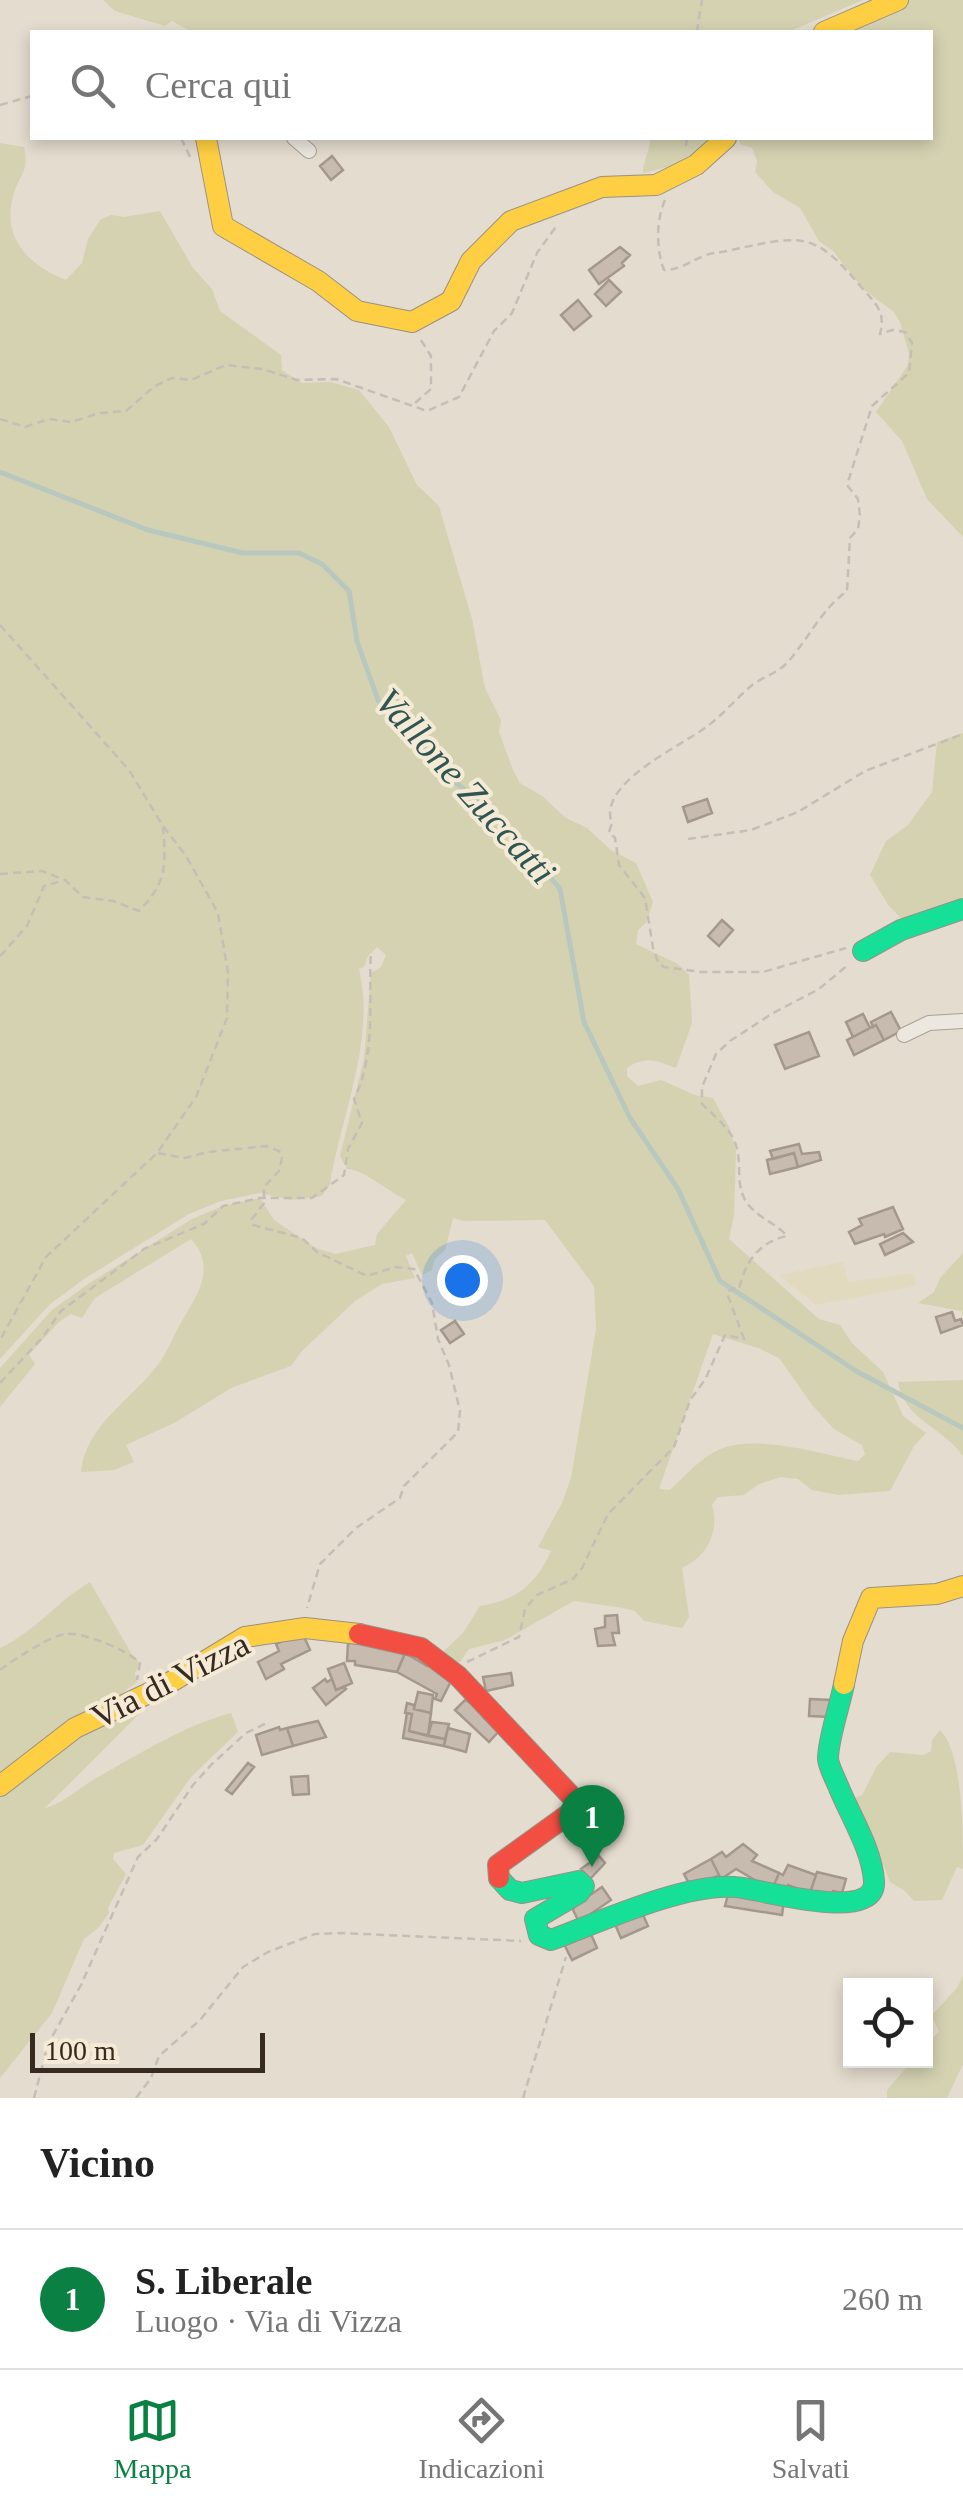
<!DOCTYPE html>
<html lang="it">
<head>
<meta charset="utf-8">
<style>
	:root { --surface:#fff; --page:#f2f2f2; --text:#222; --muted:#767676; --line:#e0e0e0; --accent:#0b8043 }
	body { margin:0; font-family:Georgia,serif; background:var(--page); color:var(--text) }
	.controls { position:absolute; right:30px; bottom:30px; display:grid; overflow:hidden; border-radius:0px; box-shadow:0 5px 15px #0003 }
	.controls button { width:90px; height:90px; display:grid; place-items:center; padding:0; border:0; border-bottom:2px solid var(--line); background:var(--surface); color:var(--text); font:50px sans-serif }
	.scale { position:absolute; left:30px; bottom:25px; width:235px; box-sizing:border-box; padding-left:10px; border:5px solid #372a1f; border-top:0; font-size:28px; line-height:35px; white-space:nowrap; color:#372a1f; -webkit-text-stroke:8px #f4ead5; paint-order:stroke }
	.you { position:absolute; left:462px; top:1280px; width:35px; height:35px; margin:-25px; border:8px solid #fff; border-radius:50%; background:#1a73e8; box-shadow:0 0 0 15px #1a73e833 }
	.badge { display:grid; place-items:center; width:65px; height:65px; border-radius:50%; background:var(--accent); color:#fff; font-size:32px; font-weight:700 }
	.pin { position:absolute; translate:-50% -82px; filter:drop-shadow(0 2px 5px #0008) }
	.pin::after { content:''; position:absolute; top:52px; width:35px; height:30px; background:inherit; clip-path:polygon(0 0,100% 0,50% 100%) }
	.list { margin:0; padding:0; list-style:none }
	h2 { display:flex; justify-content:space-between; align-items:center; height:130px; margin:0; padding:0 40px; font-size:42px }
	h2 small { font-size:32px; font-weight:400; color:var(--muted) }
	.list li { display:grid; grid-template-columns:65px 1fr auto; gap:30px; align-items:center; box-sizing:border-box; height:140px; padding:0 40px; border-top:2px solid var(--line) }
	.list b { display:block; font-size:38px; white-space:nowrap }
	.list p { margin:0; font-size:32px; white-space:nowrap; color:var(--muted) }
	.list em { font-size:32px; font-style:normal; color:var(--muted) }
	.icon { flex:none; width:55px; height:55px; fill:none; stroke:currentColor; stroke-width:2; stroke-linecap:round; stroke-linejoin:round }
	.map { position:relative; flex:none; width:963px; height:2098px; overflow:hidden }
	.search { position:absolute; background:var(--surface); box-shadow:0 5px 15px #0003; left:30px; right:30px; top:30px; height:110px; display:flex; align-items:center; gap:25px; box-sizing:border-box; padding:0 35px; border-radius:0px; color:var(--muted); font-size:38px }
	.sheet { height:270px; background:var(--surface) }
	nav { display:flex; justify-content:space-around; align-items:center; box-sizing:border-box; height:140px; border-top:2px solid var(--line); background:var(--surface); font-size:28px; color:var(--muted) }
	nav a { display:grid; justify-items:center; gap:5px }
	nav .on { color:var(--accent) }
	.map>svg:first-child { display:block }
	.farmland { fill:#e2dabf }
	.green { fill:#d4d2b1; fill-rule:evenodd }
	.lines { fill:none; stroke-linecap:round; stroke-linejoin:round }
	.stream { stroke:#b9c8bf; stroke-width:5 }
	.building { fill:#c7bbaf; stroke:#a4988d; stroke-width:2.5 }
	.street-casing { stroke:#a9a197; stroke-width:16 }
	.fast-casing { stroke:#999186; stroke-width:22 }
	.slow-casing { stroke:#999186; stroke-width:22 }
	.jam-casing { stroke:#999186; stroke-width:22 }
	.path { stroke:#c4beb6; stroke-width:2.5; stroke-dasharray:8 5; stroke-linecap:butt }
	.street { stroke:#ece7df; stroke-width:14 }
	.fast { stroke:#16e098; stroke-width:20 }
	.slow { stroke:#ffcf43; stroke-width:20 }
	.jam { stroke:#f24e42; stroke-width:20 }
	.labels { text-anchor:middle; stroke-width:8; stroke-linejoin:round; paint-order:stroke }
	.street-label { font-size:35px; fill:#372a1f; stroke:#f4ead5 }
	.water-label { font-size:38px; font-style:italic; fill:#2f5652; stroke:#f4ead5 }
</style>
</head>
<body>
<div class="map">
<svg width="963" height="2098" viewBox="0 0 963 2098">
	<rect width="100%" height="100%" fill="#e4dcce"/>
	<path class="farmland" d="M 843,1262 L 848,1282 L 914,1273 L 916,1286 L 816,1305 L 779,1275 Z"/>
	<path class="green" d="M 103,0 L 863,0 L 788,32 L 192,32 L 172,21 L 165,26 L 115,11 Z
		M 898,0 L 963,0 L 963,537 L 927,499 L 902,441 L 876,412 L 908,365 L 909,354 L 900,322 L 894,312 L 863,289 L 833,251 L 819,241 L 800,208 L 773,192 L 755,172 L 757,161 L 752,148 L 740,144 L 739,138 L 930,138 L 930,32 L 812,32 Z
		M 650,138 L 709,138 L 682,164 L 643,173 C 643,159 651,151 650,138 Z
		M 0,143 L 24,147 C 29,172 21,171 14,193 C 0,237 28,265 66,280 L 82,263 L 88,239 L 100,220 L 111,215 L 124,217 L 160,211 L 193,268 L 212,289 L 220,311 L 281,355 L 282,370 L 302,383 L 330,382 L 359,390 L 389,427 L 417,485 L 439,506 L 472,619 L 485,688 L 501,720 L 499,732 L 513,770 L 520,783 L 542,796 L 566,818 L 587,828 L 611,850 L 636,863 L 653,902 L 646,923 L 638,930 L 636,944 L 678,964 L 689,975 L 692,1023 L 676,1068 C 656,1061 647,1055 627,1068 L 627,1076 L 638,1086 L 661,1080 L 695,1095 L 713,1098 L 730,1129 L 736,1152 L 734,1215 L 729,1239 L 819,1319 L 840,1325 L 852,1343 L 883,1372 L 903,1416 L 926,1433 L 914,1446 L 890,1491 L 838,1495 L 812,1490 L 798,1479 L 781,1477 L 759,1484 L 744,1495 L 718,1497 L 712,1505 C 720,1531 707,1557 682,1568 L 689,1617 L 682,1628 L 644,1621 L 635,1611 L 623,1608 L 574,1601 L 505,1640 L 469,1649 L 460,1662 L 454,1662 L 444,1651 L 463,1633 L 480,1606 C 516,1600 536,1585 551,1551 L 538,1547 L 562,1503 L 571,1478 L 596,1329 L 594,1286 L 545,1220 L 463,1221 L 453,1218 L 445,1250 L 435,1259 L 432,1270 L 422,1275 L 412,1253 L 406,1256 L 415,1278 L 382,1284 L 355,1301 L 301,1352 L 291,1366 L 231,1388 L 176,1422 L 126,1445 L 134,1462 L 114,1470 L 81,1472 C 85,1425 134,1398 160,1362 C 169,1349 174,1334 182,1321 C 198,1293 217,1268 191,1239 L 95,1298 L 82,1318 L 71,1314 L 59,1322 L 29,1355 L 35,1364 L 0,1407 L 0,1368 L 52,1310 L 88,1284 L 192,1219 L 223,1206 L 260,1198 L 274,1220 L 316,1248 L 335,1254 L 375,1245 L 377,1234 L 406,1200 C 389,1192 363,1169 347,1169 L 340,1156 L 364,1059 L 371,973 L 381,967 L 386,955 L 377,947 L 368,956 L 364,967 L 359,969 C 376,1040 341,1115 330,1184 L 322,1196 L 291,1200 L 260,1193 L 221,1201 L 189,1214 L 84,1279 L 49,1305 L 0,1359 ZM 713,1334 L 758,1348 L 779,1358 L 813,1406 L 834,1429 L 862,1445 L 865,1454 L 858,1461 C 821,1454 764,1436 726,1447 C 704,1454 686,1475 670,1490 L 659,1489 Z
		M 963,733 L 963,905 L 904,921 L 889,906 L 870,875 L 886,841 L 908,825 L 932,792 L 937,742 Z
		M 963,1253 L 963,1315 L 961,1311 L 918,1303 L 934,1292 L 940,1278 Z
		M 963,1380 L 963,1456 C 943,1427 904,1420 898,1382 Z
		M 90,1582 L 131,1653 L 140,1663 L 135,1673 L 137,1682 L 0,1783 L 0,1648 C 36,1631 56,1602 90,1582 Z
		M 153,1700 L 45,1808 C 63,1804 81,1786 98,1777 C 141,1753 183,1726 231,1713 L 238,1732 L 191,1777 L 143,1845 L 114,1853 L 113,1859 L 126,1874 L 108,1908 L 109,1913 L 99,1927 L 84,1939 L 52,2013 L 0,2078 L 0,1792 L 96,1722 Z
		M 940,1730 C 963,1752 963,1832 963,1869 L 957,1867 L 942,1900 L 914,1901 L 905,1891 L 890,1882 L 879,1854 L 865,1845 L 845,1802 L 862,1795 L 877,1766 L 890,1752 L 924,1755 L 931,1751 L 932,1740 Z
		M 963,1976 L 963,2064 L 947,2098 L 887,2098 L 887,2090 L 912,2061 L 926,2060 L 926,2045 L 939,2031 L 931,2016 L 957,1988 Z"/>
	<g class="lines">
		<path class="stream" d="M 0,472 L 148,530 L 243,553 L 299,553 L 322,564 L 349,591 L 357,641 L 378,700 L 453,780 L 517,836 L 560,889 L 584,1022 L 630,1118 L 678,1189 L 720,1281 L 856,1371 L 963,1428"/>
	</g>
	<path class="building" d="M 332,156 L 343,170 L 331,180 L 320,166 Z
		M 620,247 L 630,255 L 622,263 L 624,266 L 599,284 L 589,270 Z
		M 609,280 L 621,292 L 606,306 L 595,294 Z
		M 578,300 L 591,316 L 574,330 L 561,315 Z
		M 707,799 L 712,813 L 688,822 L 683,807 Z
		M 722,920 L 733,930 L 719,946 L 708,936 Z
		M 891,1012 L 901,1031 L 884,1040 L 876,1025 L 873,1027 L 871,1022 Z
		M 863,1014 L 870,1028 L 853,1037 L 846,1022 Z
		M 876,1025 L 884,1040 L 854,1055 L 847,1040 Z
		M 809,1032 L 819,1056 L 785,1069 L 775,1045 Z
		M 799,1144 L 802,1154 L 819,1152 L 821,1160 L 798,1167 L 794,1153 L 773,1159 L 770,1151 Z
		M 794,1153 L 798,1167 L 770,1174 L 767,1160 Z
		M 893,1207 L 903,1229 L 885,1237 L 884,1234 L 855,1244 L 849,1232 L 862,1225 L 859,1219 Z
		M 903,1233 L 913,1242 L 885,1255 L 880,1244 Z
		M 952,1312 L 955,1321 L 961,1319 L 963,1325 L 941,1333 L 936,1317 Z
		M 455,1321 L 464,1334 L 450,1343 L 441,1330 Z
		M 617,1615 L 619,1633 L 612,1633 L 615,1645 L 598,1646 L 595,1629 L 605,1627 L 605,1616 Z
		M 302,1632 L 310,1650 L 281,1664 L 284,1669 L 266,1679 L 258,1662 L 279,1651 L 276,1644 Z
		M 348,1643 L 383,1643 L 407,1649 L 397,1672 L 355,1665 L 355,1661 L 347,1661 Z
		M 405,1653 L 427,1666 L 430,1663 L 451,1681 L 441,1701 L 435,1699 L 437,1694 L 397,1672 Z
		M 344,1663 L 352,1683 L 336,1690 L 328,1669 Z
		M 511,1673 L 513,1685 L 486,1691 L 483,1677 Z
		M 325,1679 L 327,1682 L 332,1679 L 336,1690 L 344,1687 L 346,1689 L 326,1705 L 313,1688 Z
		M 418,1692 L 433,1695 L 431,1713 L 414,1709 Z
		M 810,1699 L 831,1700 L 830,1717 L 809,1716 Z
		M 465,1700 L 478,1707 L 500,1730 L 489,1742 L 455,1710 Z
		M 407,1703 L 414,1705 L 414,1709 L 431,1713 L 428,1736 L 409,1731 L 412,1714 L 405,1713 Z
		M 407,1713 L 412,1714 L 409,1731 L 445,1739 L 444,1746 L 403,1738 Z
		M 318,1721 L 326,1737 L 293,1746 L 287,1728 Z
		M 432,1722 L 449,1724 L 445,1739 L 428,1736 Z
		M 279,1727 L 280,1730 L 287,1728 L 293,1746 L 262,1755 L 256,1735 Z
		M 448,1728 L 470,1734 L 466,1752 L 444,1746 Z
		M 248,1763 L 254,1767 L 232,1794 L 226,1790 Z
		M 308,1776 L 309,1794 L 293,1795 L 291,1777 Z
		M 743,1844 L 757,1855 L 752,1861 L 779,1873 L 772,1890 L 736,1869 L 721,1879 L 711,1859 L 722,1852 L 726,1857 Z
		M 599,1856 L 605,1863 L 590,1879 L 581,1869 Z
		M 711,1859 L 719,1875 L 692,1889 L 684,1874 Z
		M 788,1865 L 816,1875 L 810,1893 L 788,1885 L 785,1893 L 772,1890 L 779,1873 L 783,1875 Z
		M 817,1872 L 846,1879 L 842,1893 L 833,1891 L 831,1897 L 810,1893 Z
		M 602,1887 L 611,1900 L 579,1922 L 573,1910 L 575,1905 Z
		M 729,1891 L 784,1901 L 782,1915 L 725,1906 Z
		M 641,1910 L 648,1926 L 621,1938 L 614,1922 Z
		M 590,1932 L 597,1948 L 572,1960 L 564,1944 Z"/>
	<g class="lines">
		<g class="street-casing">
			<path id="street" d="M 294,138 L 309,151
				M 904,1035 L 929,1023 L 963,1021"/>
		</g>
		<g class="fast-casing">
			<path id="fast" d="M 863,951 L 901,930 L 963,909
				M 499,1878 L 510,1890 L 522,1893 L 579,1881 L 584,1886 L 579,1893 L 535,1919 L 539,1935 L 551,1940 C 600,1922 684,1883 735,1887 C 758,1888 877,1925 874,1881 C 872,1850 851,1817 839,1788 C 836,1780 829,1768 828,1759 C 828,1739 840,1705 844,1684"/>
		</g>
		<g class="slow-casing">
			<path id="slow" d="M 824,32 L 898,0
				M 206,138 L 223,226 L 318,281 L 357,311 L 412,322 L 451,301 L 471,261 L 511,221 L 602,187 L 656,185 L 696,165 L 726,138
				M 844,1684 L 853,1641 L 871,1598 L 937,1594 L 963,1586
				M 0,1786 L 75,1728 L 166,1685 L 245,1637 L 305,1628 L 359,1634"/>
		</g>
		<g class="jam-casing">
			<path id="jam" d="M 359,1634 L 421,1648 L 458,1676 L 573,1798 L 576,1804 L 573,1811 L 498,1865 L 499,1878"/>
		</g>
		<path class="path" d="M 697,32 L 702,0
			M 0,105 L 32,96
			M 181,138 L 191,159
			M 686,146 L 687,138
			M 665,200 C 656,220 656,249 664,270 C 681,270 690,261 706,255 C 716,252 726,252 736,249 C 805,234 816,233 862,288 C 876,304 886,312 880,334 L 892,330 L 905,332 L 912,343 L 909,373 L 872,406 L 847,485 L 858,499 L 860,516 L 858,529 L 850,538 L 847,591 C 822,609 808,639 788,662 C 779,672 766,676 755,683 C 739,695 726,712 709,725 C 684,745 596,783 612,823 L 609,832 L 615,838 L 619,865 L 645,898 L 653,948 L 658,962 L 664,967 L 701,972 L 763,972 L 846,948
			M 415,403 L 431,389 L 431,356 L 419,337
			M 0,419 L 25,427 L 49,419 L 71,422 L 100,413 L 126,411 L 155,386 L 172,378 L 191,380 L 226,365 L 262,369 L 297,380 L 336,379 L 427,411 L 459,397 L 494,331 L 512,313 L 537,253 L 558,224
			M 0,625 L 129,770 L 163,826 L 186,856 L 218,913 L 228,973 L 227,1018 L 196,1097 L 157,1153 L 46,1257 L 0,1340
			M 688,839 L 751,830 L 798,812 L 865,771 L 963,734
			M 0,874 L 42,871 L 62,879
			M 0,956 L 27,926 L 44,886 L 65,880 L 83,897 L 113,901 L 139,911 C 167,882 166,867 163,827
			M 158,1153 L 184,1158 L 208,1152 L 266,1146 L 279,1151 L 282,1158 L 279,1171 L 264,1187 L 264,1203 L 252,1219 L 253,1225 L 302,1238 L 317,1252 L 367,1276 L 395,1267 L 414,1269 L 432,1303 L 438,1339 L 449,1365 L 460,1411 L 458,1432 L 404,1486 L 400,1498 L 356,1528 L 320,1564 L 307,1608
			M 0,1383 L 42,1338 L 61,1311 L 144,1249 L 204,1224 L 223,1206 L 260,1198 L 312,1198 L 344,1175 L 348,1149 L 362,1123 L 354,1099 C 377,1053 368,1001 371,951
			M 467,1662 L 519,1637 L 525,1609 L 537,1595 L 573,1579 L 582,1568 L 608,1514 L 674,1447 L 690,1400 L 705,1380 L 725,1335 L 744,1339 L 727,1293 L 733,1288 L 739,1289 C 745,1262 759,1242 787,1236 C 773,1220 750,1216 742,1193 C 738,1182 740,1166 738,1154 C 735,1131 717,1119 702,1104 L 702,1087 L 716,1054 L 730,1041 L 773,1013 L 819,989 L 849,964
			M 0,1670 C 13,1660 50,1636 65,1634 C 82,1631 129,1651 140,1663 L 137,1680
			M 34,2098 L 48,2044 L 81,1985 L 138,1857 L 157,1839 L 193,1785 L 212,1764 L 246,1733 L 267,1723
			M 136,2098 L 151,2078 L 159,2056 L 200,2020 L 243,1967 L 268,1952 L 315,1934 L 341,1933 L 521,1941
			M 523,2098 L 566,1957"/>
		<use href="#street" class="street"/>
		<use href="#fast" class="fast"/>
		<use href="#slow" class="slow"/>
		<use href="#jam" class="jam"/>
	</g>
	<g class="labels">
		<g class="street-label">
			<text transform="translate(170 1680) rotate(-27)" y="12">Via di Vizza</text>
		</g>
		<g class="water-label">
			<text transform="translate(466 786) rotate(48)" y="13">Vallone Zuccatti</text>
		</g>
	</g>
</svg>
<div class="controls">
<button><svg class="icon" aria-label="locate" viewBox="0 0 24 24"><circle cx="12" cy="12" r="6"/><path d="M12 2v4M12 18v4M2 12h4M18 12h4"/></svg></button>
</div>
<div class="scale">100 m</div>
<div class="you"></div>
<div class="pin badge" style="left:592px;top:1867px">1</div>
<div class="search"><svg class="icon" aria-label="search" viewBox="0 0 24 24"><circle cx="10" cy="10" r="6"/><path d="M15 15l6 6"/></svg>Cerca qui</div>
</div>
<section class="sheet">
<h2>Vicino<small></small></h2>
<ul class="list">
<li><span class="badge">1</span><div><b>S. Liberale</b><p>Luogo · Via di Vizza</p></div><em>260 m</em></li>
</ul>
</section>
<nav>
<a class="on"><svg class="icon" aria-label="map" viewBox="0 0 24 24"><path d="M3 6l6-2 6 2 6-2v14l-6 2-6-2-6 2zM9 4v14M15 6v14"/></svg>Mappa</a>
<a><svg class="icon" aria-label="directions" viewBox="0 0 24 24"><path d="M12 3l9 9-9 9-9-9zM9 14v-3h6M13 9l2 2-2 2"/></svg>Indicazioni</a>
<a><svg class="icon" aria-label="saved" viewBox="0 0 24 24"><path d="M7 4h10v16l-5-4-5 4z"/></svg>Salvati</a>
</nav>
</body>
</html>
